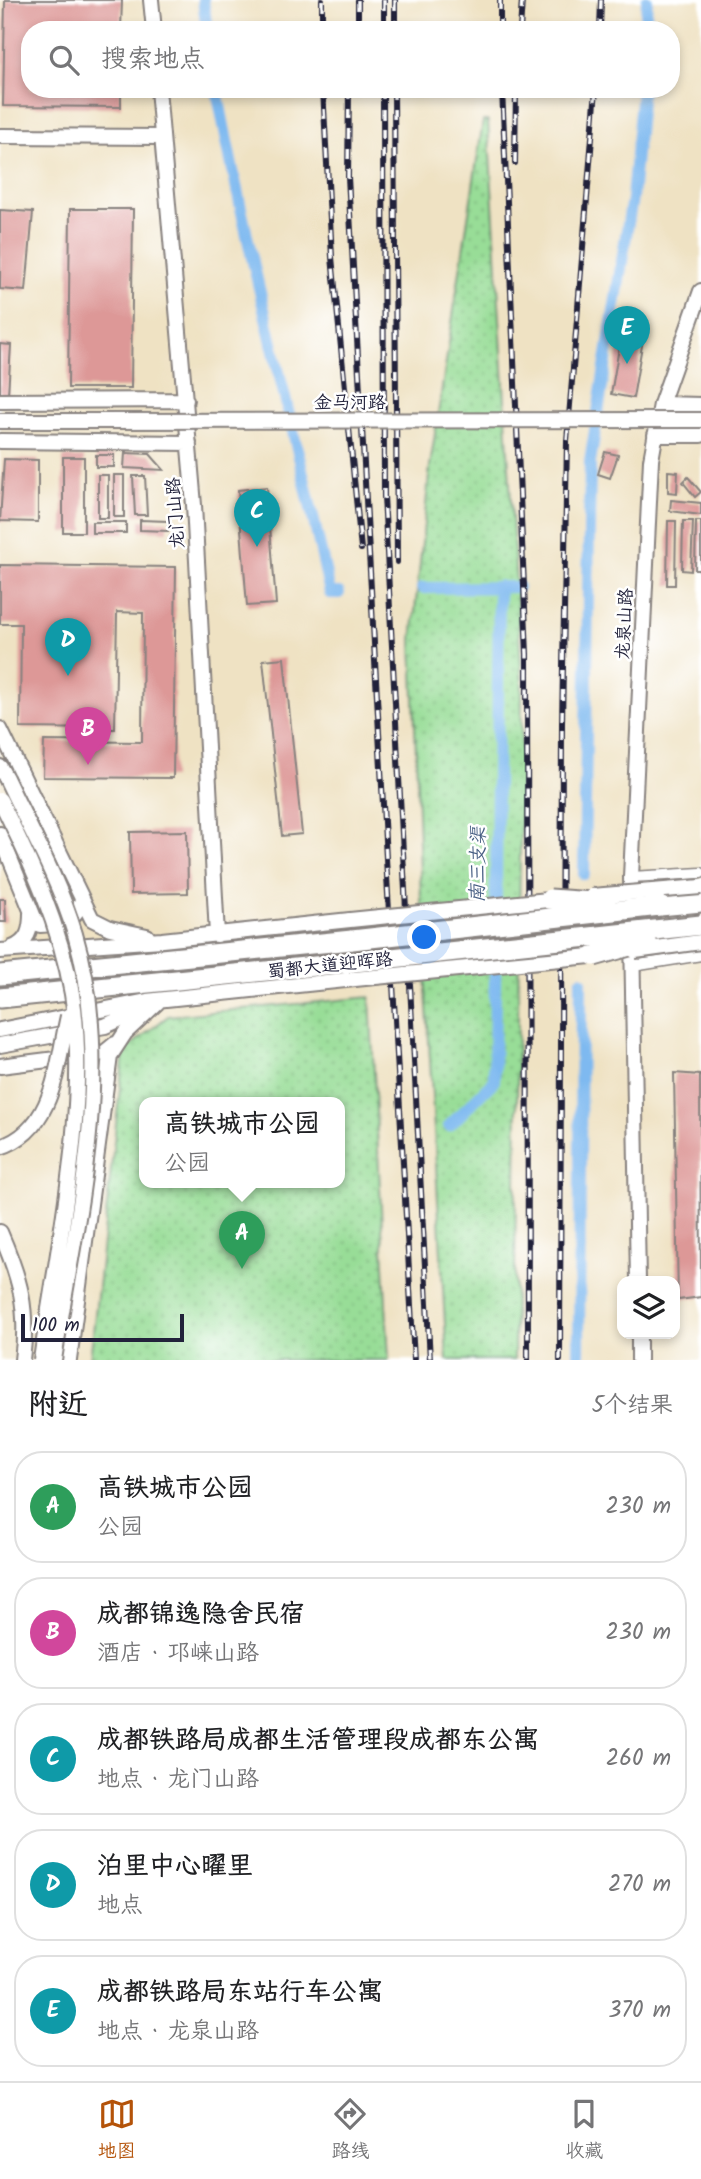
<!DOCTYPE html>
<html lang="zh">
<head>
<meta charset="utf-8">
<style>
	:root { --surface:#fff; --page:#f6f6f6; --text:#202124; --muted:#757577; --line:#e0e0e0; --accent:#b45309 }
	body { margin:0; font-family:Kalam,"LXGW WenKai TC",sans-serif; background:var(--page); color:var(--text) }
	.controls { position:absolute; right:21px; bottom:21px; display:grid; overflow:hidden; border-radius:14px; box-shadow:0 4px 10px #0003 }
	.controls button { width:63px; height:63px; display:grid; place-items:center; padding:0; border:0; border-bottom:2px solid var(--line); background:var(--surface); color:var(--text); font:35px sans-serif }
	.scale { position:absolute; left:21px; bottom:18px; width:163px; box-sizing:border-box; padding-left:7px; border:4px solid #22223b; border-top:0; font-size:19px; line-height:24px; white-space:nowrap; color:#22223b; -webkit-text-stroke:5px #fff; paint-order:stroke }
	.you { position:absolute; left:425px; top:938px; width:24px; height:24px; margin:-18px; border:5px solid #fff; border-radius:50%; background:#1a73e8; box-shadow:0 0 0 10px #1a73e833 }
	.badge { display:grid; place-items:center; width:46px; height:46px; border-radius:50%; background:var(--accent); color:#fff; font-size:23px; font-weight:700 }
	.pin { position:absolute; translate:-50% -58px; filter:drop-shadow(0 2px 4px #0008) }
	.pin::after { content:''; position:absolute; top:37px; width:24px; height:21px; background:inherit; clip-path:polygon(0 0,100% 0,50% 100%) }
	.popup { position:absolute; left:139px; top:1097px; width:206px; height:91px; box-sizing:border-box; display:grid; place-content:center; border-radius:14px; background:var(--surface); filter:drop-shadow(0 2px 5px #0005); font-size:23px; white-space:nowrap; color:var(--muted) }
	.popup b { font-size:26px; color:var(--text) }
	.popup::after { content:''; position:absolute; left:50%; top:100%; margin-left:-14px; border:14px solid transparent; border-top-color:var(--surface) }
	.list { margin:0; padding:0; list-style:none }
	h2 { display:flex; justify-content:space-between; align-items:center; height:91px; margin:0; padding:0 28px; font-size:30px }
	h2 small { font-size:23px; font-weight:400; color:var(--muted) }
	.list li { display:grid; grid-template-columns:46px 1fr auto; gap:21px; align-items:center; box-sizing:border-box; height:112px; margin:0 14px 14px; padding:0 14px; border:2px solid var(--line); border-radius:28px }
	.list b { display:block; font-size:26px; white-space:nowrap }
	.list p { margin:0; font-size:23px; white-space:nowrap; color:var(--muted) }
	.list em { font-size:23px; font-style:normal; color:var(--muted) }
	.icon { flex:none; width:38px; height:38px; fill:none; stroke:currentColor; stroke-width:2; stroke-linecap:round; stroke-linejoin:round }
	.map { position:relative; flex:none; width:701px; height:1360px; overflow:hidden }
	.search { position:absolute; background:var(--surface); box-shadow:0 4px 10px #0003; left:21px; right:21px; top:21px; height:77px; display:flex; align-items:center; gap:18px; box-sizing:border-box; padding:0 24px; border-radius:28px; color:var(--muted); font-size:26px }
	.sheet { height:721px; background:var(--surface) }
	nav { display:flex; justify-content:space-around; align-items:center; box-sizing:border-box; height:98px; border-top:2px solid var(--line); background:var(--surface); font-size:19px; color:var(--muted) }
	nav a { display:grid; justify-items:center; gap:4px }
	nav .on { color:var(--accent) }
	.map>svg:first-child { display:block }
	.grass { fill:url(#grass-dots); stroke:#5d8069; stroke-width:2; fill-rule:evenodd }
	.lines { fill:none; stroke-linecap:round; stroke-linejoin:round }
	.canal { stroke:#7eb9f0; stroke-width:12 }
	.building { fill:#dd9897 }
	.street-casing { stroke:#88827f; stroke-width:13 }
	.secondary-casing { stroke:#88827f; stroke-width:18 }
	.highway-casing { stroke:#88827f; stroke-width:23 }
	.street { stroke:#fff; stroke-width:10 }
	.secondary { stroke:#fff; stroke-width:14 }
	.highway { stroke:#fff; stroke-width:19 }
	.rail-casing { stroke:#22223b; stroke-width:6 }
	.rail { stroke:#fff; stroke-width:3.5; stroke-dasharray:10; stroke-linecap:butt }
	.secondary-bridge-casing { stroke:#88827f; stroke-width:18; stroke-linecap:butt }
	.highway-bridge-casing { stroke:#88827f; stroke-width:23; stroke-linecap:butt }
	.secondary-bridge { stroke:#fff; stroke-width:14 }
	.highway-bridge { stroke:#fff; stroke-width:19 }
	.labels { text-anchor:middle; stroke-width:5; stroke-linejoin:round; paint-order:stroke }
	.street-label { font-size:18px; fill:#22223b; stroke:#fff }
	.water-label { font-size:19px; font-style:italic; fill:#475e83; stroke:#fff }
</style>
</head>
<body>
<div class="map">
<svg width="701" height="1360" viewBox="0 0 701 1360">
	<defs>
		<pattern id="grass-dots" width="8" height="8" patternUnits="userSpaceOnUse" patternTransform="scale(1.75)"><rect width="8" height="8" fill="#98dd97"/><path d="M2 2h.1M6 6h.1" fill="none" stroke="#83bd83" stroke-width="1.8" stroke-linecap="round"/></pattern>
	</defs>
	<rect width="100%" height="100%" fill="#fff"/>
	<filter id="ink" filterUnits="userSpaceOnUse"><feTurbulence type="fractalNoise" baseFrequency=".0143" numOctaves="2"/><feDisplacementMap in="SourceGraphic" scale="14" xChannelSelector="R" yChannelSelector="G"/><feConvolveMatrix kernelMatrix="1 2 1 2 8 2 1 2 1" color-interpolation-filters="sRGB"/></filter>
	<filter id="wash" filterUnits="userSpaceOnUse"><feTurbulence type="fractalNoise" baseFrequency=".00686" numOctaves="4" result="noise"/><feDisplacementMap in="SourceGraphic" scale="28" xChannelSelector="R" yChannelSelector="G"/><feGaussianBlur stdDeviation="1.57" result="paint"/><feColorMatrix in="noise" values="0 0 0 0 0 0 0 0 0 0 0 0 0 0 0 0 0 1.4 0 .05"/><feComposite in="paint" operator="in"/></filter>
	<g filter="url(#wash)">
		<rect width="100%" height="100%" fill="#efe2c3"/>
		<path class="grass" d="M 483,121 L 488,121 L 522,682 L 514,1360 L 447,1360 L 421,901 L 412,640 L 430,466 Z
			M 370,997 L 389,1360 L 90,1360 L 124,1051 L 168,1016 ZM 144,1103 L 340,1103 L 340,1183 L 144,1183 Z"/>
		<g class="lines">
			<path class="canal" d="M 203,0 L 207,30
				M 645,30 L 647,0
				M 217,89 C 248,259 294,425 330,593 L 339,593
				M 422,588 L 518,587
				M 584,874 L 590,462 L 632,198 L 642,89
				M 449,1126 L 494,1081 L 499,586
				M 579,1360 L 581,981"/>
		</g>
		<g id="blocks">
			<path class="building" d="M 5,0 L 122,0 L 121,30 L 30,30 L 30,89 L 121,89 L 121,107 L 3,106 Z
				M 70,209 L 133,209 L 131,388 L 68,388 Z
				M 0,210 L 33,212 L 26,291 L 0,289 Z
				M 622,330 L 644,334 L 633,398 L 611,394 Z
				M 0,344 L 11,345 L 8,395 L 0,394 Z
				M 605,452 L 618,455 L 610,478 L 598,474 Z
				M 125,453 L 150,454 L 164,470 L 124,468 Z
				M 96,455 L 114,455 L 114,467 L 96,467 Z
				M 63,457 L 84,457 L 84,532 L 63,532 Z
				M 4,459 L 38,460 L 38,522 L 0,521 Z
				M 668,471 L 678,472 L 677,493 L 668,492 Z
				M 98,475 L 108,475 L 108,518 L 98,518 Z
				M 114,475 L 124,475 L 124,517 L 114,517 Z
				M 133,476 L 145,476 L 147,515 L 135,515 Z
				M 688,477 L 701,492 L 695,497 L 683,482 Z
				M 267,487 L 276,604 L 247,606 L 238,490 Z
				M 671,500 L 701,503 L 701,515 L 670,511 Z
				M 140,520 L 168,521 L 168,531 L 140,530 Z
				M 668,521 L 676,521 L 675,585 L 667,585 Z
				M 683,521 L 693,521 L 691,571 L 682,570 Z
				M 696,521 L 701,521 L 701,570 L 695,570 Z
				M 92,522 L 126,522 L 126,533 L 92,533 Z
				M 0,565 L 176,567 L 173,778 L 43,777 L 44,741 L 142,742 L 143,613 L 117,612 L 115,729 L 20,728 L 21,624 L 0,624 Z
				M 284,658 L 302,834 L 282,836 L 263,660 Z
				M 187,831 L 188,893 L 131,894 L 130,832 Z
				M 0,899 L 5,899 L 6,922 L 0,922 Z
				M 674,1073 L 700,1075 L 701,1297 L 678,1300 Z"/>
		</g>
	</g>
	<g filter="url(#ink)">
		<use href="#blocks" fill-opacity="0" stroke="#88827f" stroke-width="2"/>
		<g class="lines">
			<g class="street-casing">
				<path id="street" d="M 631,877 L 701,873
					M 633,966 L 701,955"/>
			</g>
			<g class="secondary-casing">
				<path id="secondary" d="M 151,0 L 154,30
					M 158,89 L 194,505 L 217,935
					M 0,136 L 162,137
					M 0,401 L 186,400
					M 661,404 L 701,405
					M 0,421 L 95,421
					M 655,435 L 701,435
					M 0,441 L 189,443
					M 0,729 L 92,919 L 110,928 L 147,936
					M 0,767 L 6,778
					M 0,834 L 35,920 L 40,925 C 62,924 75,922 82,900
					M 12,948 C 28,942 31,930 31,913
					M 0,951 L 162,940 L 350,920
					M 0,1030 L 147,1001 L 355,979
					M 0,1045 L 105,1026 L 147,1007
					M 0,1066 L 104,1053 L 115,1044
					M 0,1232 C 20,1278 29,1309 22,1360
					M 638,1281 L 631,877 L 651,460 L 661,404 L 701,291
					M 639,1334 L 639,1360
					M 69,1360 L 110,1056 L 125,1033 L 158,1002"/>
			</g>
			<g class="highway-casing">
				<path id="highway" d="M 660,906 L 701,902
					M 0,975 L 352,940
					M 0,998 L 354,962"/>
			</g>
			<use href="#street" class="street"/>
			<use href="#secondary" class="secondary"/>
			<use href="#highway" class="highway"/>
			<g class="rail-casing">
				<path id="rail" d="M 322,0 L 322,30
					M 384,0 L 384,30
					M 358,30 L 358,0
					M 395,30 L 395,0
					M 500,30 L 500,0
					M 520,30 L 522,0
					M 600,30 L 601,0
					M 323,89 L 332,257 L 361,549
					M 349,89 L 348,177 L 414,1360
					M 383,89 L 384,496 L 430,1360
					M 394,89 L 397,562
					M 502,89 L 527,654 L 528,1360
					M 515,163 L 516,89
					M 560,1360 L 562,723 L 567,441 L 596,89"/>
			</g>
			<use href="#rail" class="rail"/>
			<g class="secondary-bridge-casing">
				<path id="secondary-bridge" d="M 95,421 L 701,420
					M 6,778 C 30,829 59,880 75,934 C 116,1071 75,1222 54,1360
					M 0,800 C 31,862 60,925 72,994 C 90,1104 57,1249 41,1360
					M 592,896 L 701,887
					M 350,920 L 558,899
					M 635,951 L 701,942
					M 355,979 L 601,955
					M 0,1147 C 55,1130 57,1063 68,1016"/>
			</g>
			<g class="highway-bridge-casing">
				<path id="highway-bridge" d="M 550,899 L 606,903
					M 352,940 L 660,906
					M 594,956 L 647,941
					M 354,962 L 701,925"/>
			</g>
			<use href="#secondary-bridge" class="secondary-bridge"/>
			<use href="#highway-bridge" class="highway-bridge"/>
		</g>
	</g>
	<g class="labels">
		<g class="street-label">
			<text x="350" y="408">金马河路</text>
			<text transform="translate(175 513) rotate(-94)" y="6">龙门山路</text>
			<text transform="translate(624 624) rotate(-87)" y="6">龙泉山路</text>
			<text transform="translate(330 965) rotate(-6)" y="6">蜀都大道迎晖路</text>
		</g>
		<g class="water-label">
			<text transform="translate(477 865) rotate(-89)" y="7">南三支渠</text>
		</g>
	</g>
</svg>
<div class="controls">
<button><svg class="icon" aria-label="layers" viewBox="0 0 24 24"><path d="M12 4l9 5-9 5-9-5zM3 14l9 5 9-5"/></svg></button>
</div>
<div class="scale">100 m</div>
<div class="you"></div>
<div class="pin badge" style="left:242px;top:1269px;background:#2e9e5b">A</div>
<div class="popup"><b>高铁城市公园</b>公园</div>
<div class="pin badge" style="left:88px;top:765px;background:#d1479c">B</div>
<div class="pin badge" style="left:257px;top:547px;background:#0f9aa8">C</div>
<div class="pin badge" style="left:68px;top:676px;background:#0f9aa8">D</div>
<div class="pin badge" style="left:627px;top:364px;background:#0f9aa8">E</div>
<div class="search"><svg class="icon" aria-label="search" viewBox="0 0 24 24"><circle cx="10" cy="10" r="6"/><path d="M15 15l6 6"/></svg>搜索地点</div>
</div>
<section class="sheet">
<h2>附近<small>5个结果</small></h2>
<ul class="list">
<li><span class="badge" style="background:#2e9e5b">A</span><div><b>高铁城市公园</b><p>公园</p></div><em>230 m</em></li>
<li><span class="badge" style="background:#d1479c">B</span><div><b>成都锦逸隐舍民宿</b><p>酒店 · 邛崃山路</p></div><em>230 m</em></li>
<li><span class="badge" style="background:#0f9aa8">C</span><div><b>成都铁路局成都生活管理段成都东公寓</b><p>地点 · 龙门山路</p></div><em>260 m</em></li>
<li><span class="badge" style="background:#0f9aa8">D</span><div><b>泊里中心曜里</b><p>地点</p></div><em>270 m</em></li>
<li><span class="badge" style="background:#0f9aa8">E</span><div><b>成都铁路局东站行车公寓</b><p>地点 · 龙泉山路</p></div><em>370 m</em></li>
</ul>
</section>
<nav>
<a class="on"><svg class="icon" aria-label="map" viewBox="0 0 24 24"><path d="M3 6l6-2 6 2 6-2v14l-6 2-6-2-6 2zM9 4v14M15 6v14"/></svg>地图</a>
<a><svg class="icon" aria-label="directions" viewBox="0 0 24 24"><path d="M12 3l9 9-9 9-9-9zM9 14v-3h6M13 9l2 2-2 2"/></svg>路线</a>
<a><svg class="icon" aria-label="saved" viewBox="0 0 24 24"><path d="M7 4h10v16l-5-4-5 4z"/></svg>收藏</a>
</nav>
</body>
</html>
